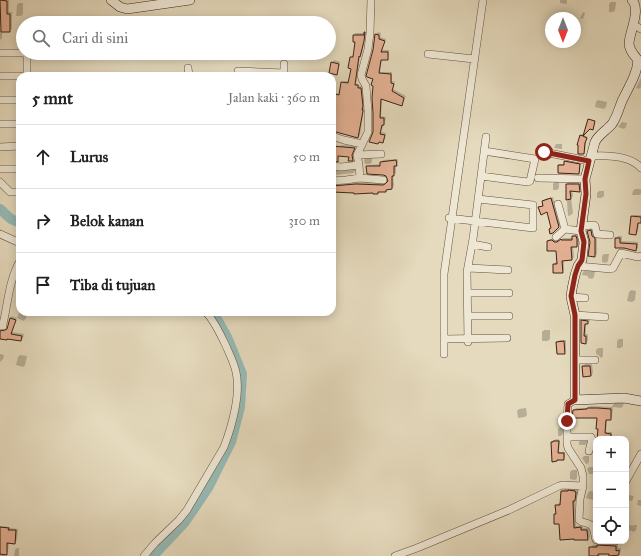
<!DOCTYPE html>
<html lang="id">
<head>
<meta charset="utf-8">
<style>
	:root { --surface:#fff; --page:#f6f6f6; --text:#202124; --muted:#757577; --line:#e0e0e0 }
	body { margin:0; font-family:"IM FELL Great Primer",serif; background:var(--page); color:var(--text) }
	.controls { position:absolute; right:12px; bottom:12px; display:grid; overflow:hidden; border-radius:8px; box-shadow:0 2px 10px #0003 }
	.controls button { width:36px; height:36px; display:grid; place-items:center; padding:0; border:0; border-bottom:1px solid var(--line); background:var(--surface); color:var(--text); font:20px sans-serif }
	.compass { position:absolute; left:545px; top:12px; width:36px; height:36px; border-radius:50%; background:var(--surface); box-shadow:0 2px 10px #0003; rotate:180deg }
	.stop { position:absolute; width:12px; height:12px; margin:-9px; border:3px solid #8f2418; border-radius:50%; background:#fff }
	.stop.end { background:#8f2418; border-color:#fff; box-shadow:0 1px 4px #0008 }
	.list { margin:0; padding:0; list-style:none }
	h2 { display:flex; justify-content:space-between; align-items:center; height:52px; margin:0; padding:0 16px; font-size:17px }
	h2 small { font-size:13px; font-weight:400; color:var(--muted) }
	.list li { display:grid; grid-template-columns:26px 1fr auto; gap:12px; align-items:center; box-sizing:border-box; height:64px; padding:0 16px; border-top:1px solid var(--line) }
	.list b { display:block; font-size:15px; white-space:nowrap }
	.list em { font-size:13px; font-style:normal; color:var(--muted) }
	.icon { flex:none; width:22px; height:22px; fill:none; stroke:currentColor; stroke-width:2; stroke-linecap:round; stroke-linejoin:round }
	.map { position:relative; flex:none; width:641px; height:556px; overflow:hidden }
	.search { position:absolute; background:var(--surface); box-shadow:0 2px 10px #0003; left:16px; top:16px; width:320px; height:44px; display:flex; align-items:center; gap:10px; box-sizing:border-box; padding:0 14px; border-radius:22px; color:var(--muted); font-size:15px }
	.panel { position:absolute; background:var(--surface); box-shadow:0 2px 10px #0003; left:16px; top:72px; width:320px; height:244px; border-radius:12px }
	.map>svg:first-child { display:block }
	.shadow { fill:#0003 }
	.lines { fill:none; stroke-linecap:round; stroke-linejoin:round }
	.river { stroke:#96bab6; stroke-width:10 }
	.building { fill:#e4b194; stroke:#3c2315 }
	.street-casing { stroke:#66513f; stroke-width:8 }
	.secondary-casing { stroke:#3c2315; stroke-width:10 }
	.street { stroke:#eee7d4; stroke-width:7 }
	.secondary { stroke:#eee7d4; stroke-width:9 }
	.route { stroke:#8f2418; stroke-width:5 }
</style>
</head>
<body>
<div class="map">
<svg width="641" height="556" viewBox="0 0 641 556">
	<rect width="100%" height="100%" fill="#e5dabd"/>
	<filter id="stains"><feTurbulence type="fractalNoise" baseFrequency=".005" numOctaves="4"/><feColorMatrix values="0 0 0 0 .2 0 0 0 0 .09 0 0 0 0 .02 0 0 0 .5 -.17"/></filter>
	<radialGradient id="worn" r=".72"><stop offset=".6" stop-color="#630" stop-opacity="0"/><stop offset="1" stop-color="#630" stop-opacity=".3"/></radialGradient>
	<path class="shadow" d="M 0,0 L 9,0 L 9,12 L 12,12 L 12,29 L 9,31 L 2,31 L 2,38 L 0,40 L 0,30 L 2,30 L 2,22 L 0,21 Z
		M 560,0 L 567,0 L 567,3 L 566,4 L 560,3 Z
		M 611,2 L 616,2 L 615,10 L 613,12 L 609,12 L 609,4 Z
		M 19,3 L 23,3 L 23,14 L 21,16 L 16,16 L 17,5 Z
		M 583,12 L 585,13 L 583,19 L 580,18 Z
		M 366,32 L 362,54 L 360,56 L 356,84 L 359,84 L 359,86 L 363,86 L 364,103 L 363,108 L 364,108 L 360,135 L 358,137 L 336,131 L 332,133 L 332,110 L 337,94 L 339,93 L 340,93 L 342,82 L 344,81 L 349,81 L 352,68 L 351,57 L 353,55 L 355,55 L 356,41 L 354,35 L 355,33 L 365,33 Z
		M 378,32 L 381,33 L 380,37 L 386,39 L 382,50 L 389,50 L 389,57 L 387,59 L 382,59 L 380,72 L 392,72 L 392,81 L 395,82 L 393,89 L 406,96 L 403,103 L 401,105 L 382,99 L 381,116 L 386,117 L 385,122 L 384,124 L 381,132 L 386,133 L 384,140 L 382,142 L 374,132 L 375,78 L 374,50 L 376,34 Z
		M 334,60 L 340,62 L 338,72 L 336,74 L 332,63 Z
		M 641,78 L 641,87 L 639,89 L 636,88 Z
		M 598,100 L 607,102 L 606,107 L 604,109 L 595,107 L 596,102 Z
		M 622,122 L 627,123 L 626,127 L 624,129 L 618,127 Z
		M 582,134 L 588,137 L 586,141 L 585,151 L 584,153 L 581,135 Z
		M 556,144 L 562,144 L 562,149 L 561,149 L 554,148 Z
		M 341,145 L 356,146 L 353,152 L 354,158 L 353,160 L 351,156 L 340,147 Z
		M 366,158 L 372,158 L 372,162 L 369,165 L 381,164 L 381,162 L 383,160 L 398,159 L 398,163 L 396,165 L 396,173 L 393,175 L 394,186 L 392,188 L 380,191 L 378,193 L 334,192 L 332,193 L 332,184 L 335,185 L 366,182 L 387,183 L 389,181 L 387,175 L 367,167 L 370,164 L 365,164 L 364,160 Z
		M 567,160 L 581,163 L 580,171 L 579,173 L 559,165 L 560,164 L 565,164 Z
		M 355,169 L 355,171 L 353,173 L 335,175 L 334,172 L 336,170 L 344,170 Z
		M 555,182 L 559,182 L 559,188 L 557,190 L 553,190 L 553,184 Z
		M 569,182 L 581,182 L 581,189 L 579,191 L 572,190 L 573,196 L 571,198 L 573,213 L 571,215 L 568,216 L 567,201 L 570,198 L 567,184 Z
		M 635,189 L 641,189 L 641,194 L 639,195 L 632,195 L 633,191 Z
		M 599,191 L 604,191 L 604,196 L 601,198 L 597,198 L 597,193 Z
		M 553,197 L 561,225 L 553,232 L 548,211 L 539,207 L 544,205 L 543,201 L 545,199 Z
		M 634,215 L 641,215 L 641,222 L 639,222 L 638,231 L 636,234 L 631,217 Z
		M 590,229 L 593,229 L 597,236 L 597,254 L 595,256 L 588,231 Z
		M 575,234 L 578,234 L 579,244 L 577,246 L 573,246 L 574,257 L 572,259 L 564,260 L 564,270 L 562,272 L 554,264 L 556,262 L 558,262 L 557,250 L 548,241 L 550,239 L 554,239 L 560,240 L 563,238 L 573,238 L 573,236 Z
		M 618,236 L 622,236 L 622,241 L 638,242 L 638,248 L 636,250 L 624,247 L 616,247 L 616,238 Z
		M 604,254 L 609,254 L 608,261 L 606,263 L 602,262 L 602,256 Z
		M 586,270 L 595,271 L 594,277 L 592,279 L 588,278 L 588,276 L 582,275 L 583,272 Z
		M 631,290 L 636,291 L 635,300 L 632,302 L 627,301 L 629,292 Z
		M 20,311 L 20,312 L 28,313 L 26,318 L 24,321 L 17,318 L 12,332 L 24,334 L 23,338 L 21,340 L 0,338 L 0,329 L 5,330 L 8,328 L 10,318 L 12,316 L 17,318 Z
		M 584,319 L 590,319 L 590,321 L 586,323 L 586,334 L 588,334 L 588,340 L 586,343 L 582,342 L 582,321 Z
		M 544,330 L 550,330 L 550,339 L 548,341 L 542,341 L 542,332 Z
		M 619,339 L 623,339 L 623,346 L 621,348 L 617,348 L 617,341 Z
		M 560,340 L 566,340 L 566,351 L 564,353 L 557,342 Z
		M 598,348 L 603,348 L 603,356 L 601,358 L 598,355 L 596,354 L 596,350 Z
		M 0,354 L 4,355 L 3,359 L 0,362 Z
		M 20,355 L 27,356 L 25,365 L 23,367 L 16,365 L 18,357 Z
		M 585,364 L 592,364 L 593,373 L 591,376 L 583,366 Z
		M 624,402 L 623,406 L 621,408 L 613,407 L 612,417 L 610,419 L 607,419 L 606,432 L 612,432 L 612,439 L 598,439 L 599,428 L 598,417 L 574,410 L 576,408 L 588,408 L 590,406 L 612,407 L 613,405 L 615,403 Z
		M 526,408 L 527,415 L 525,417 L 518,418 L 517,411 L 519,409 Z
		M 560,427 L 563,427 L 563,434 L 561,436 L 558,436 L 558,429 Z
		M 556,439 L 560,440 L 559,452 L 565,452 L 565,457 L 563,459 L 559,459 L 557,460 L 552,442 Z
		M 581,440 L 587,440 L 587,443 L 585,445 L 579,445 L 579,442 Z
		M 584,456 L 589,456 L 589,462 L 587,464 L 586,464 L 582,458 Z
		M 596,461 L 596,474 L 589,474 L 587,469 L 589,467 L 593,467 L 594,463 Z
		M 572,470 L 577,470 L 577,478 L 575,480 L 570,479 L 570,472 Z
		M 564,489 L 577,489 L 577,490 L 578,490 L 577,498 L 575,500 L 576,526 L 583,525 L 583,528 L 589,528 L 590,537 L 587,539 L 560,523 L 555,515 L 557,513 L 556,506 L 559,503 L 561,503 L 562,491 Z
		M 590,491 L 596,492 L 595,498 L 593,500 L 586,498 L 588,493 Z
		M 629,495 L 634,496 L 632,501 L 627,500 Z
		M 638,500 L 641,500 L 641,506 L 637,505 Z
		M 626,524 L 633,526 L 634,525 L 637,525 L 636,530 L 634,532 L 629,530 L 628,534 L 627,536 L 626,535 Z
		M 0,526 L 10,527 L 10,528 L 18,529 L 17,540 L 15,543 L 9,542 L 8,551 L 5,554 L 5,556 L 0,556 Z
		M 601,542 L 607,544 L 618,544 L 618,548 L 621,548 L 621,551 L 618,555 L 618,556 L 610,556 L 610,552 L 601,553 L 600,556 L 590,556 L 590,548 L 593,545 L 599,544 Z
		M 17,548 L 19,548 L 19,556 L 14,556 L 15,550 Z"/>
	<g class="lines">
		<path class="river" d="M 0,209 L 11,219 L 20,223
			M 153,556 L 185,522 L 208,488 L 231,442 L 240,407 L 242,374 L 227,337 L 213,312"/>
	</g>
	<path class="building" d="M 0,0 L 7,1 L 7,14 L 10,14 L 10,32 L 1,32 Z
		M 364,32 L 365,32 L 364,41 L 360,57 L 359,56 L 355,85 L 358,85 L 358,88 L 361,88 L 363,106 L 362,110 L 363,110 L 363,111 L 358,138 L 336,132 L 332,133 L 332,110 L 336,94 L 339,95 L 341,82 L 348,83 L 351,69 L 348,68 L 350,57 L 353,57 L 355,42 L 353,42 L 353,35 L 364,35 Z
		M 375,34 L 379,35 L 379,39 L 385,41 L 381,52 L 388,52 L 388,60 L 381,60 L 379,73 L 391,74 L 391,83 L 394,84 L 392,91 L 404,98 L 402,106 L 381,99 L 380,118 L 384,118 L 384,125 L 382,125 L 380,134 L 385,135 L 383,143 L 379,142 L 378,144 L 369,142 L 373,132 L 373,113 L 372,98 L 373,86 L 371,85 L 373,79 L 367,77 L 366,76 L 373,50 Z
		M 331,62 L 339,64 L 337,75 L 329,73 Z
		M 588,119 L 595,121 L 593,130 L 590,129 L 583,136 L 587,138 L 585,143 L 584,154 L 578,154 L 578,145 L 577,145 L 580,135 L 583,136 Z
		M 332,146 L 355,148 L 352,155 L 353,161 L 348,161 L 349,157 L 338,156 L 338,162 L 332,161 Z
		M 396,160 L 397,166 L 394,166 L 394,176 L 392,176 L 392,189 L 386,190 L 386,192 L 378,192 L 378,194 L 373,194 L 373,193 L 354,194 L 354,193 L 332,192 L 332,186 L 356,184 L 383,185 L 385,184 L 388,181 L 386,176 L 383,175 L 367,174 L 366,166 L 380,166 L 380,162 Z
		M 564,161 L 580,164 L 579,174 L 558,173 L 558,165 L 564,165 Z
		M 566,184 L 579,184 L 580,192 L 570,191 L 571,199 L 566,200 Z
		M 551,198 L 559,227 L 553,233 L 550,234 L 549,229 L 551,228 L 547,212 L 541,215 L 538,207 L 543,206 L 542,201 Z
		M 631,216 L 641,217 L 641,223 L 638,223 L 636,235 L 629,234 Z
		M 591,230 L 592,236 L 595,238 L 595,257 L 588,256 L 590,242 L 587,231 Z
		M 572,236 L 576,236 L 577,239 L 577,247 L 571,247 L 572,260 L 562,261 L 563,273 L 553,273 L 553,264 L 557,264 L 556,251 L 547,251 L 547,241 L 551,240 L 552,240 L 554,242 L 557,242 L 561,239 L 561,240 L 572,240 Z
		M 615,238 L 620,238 L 620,243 L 637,244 L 636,251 L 624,248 L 615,248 Z
		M 10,318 L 16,320 L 11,334 L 22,336 L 21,341 L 7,339 L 7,340 L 0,339 L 0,331 L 5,330 L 7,329 Z
		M 581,320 L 588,321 L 588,324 L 585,324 L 584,336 L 586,336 L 586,344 L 581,343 Z
		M 564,341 L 565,354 L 557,354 L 556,342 Z
		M 582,366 L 590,366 L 591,376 L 583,377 Z
		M 587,408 L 598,408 L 611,409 L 611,420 L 606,420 L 605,433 L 611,434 L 611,439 L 597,439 L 598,429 L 596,429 L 597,418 L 572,418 L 573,410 L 587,409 Z
		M 553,441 L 559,441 L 558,453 L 564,453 L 564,460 L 557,460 L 557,461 L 552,462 L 551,442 L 553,442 Z
		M 568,490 L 575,491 L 575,492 L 576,492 L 575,501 L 573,501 L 574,528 L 581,527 L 581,530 L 587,530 L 588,540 L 574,540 L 574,539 L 560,540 L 559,524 L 554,524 L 554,514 L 556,514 L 555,505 L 560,505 L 561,491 L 568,491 Z
		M 0,527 L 9,528 L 8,530 L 16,530 L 15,544 L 7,543 L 7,555 L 0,554 Z
		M 597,545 L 616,546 L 616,551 L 619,550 L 619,555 L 609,556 L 609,554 L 598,554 L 598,556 L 589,556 L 589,547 L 597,547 Z"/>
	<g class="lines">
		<g class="street-casing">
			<path id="street" d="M 636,26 L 641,29
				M 0,53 L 27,53 L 27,76
				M 428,54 L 474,59
				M 284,64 L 284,76
				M 188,68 L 189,76
				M 238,71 L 284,73
				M 0,76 L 20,76
				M 92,76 L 189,76
				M 0,100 L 20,100
				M 0,124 L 20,124
				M 335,137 L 344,140 L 362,144
				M 0,147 L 20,146
				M 544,152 L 589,161
				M 357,155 L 381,154
				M 591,156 C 607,155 630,155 641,168
				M 332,166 L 341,167 L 359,165
				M 0,169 L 20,169
				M 481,176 L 528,182 L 530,181 L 535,159 L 484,151
				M 360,178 L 383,180
				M 538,178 L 585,179
				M 332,181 L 346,180 L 360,178 L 359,165 L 357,155 L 368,132 L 368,111 L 366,86 L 362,79 L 361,75 L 368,49 L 370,33 L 371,0
				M 0,182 L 10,192 L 20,192
				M 558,204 L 565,229 L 581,231
				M 449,218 L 533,228 L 533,205 L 478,199
				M 582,226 L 594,225 L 595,226 L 597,234 L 610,235
				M 0,234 L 20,243
				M 556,237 L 565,229
				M 472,244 L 488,247
				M 578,266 L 611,269 L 613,268 L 621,253 L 638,257 L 641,256
				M 468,268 L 508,270
				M 467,293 L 509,293
				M 571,297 L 585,298
				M 575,315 L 605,317
				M 468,316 L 509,316
				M 0,326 L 3,326 L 3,324 C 8,303 9,280 20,261
				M 444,339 L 507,338
				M 468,342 L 467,272 L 473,239 L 486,137
				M 444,354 L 444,274 L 483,0
				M 575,360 L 595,360
				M 575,400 L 568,404 L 567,421 L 567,444 L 568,448 L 581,468 L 583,476 L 583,486 L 580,499 L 579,520 C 582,523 585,522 589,524 C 595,526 594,534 596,540
				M 567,437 L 591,437 L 592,439 L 589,451
				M 626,481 L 641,454
				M 604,541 L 615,541
				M 144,556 L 155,543 L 179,520 L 187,510 L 224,447 C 232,426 241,394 236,372 C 234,363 230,355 226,346 C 221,335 214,321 206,312
				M 395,556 L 417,548 L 509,510 L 559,486 L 562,485 L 583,486"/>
		</g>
		<g class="secondary-casing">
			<path id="secondary" d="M 111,0 L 120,7 L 127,9 L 190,0
				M 632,0 C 641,9 630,31 629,43 C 629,50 634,55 638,60 C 637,75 628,88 622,101 C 619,108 617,117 612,124 C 607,130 598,135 595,142 L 585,179 L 586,194 L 581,231 L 584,242 L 582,260 L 578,266 L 575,275 L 572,289 L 571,297 L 575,315 L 575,400 L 624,398 L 641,401"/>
		</g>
		<use href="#street" class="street"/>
		<use href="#secondary" class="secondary"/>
	</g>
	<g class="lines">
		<path class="route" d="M 544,152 L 589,161 L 585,179 L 586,194 L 581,231 L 584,242 L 582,260 L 578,266 L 575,275 L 571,296 L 575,315 L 575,400 L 568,404 L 567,421"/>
	</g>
	<rect width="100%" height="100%" filter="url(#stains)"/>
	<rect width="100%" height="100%" fill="url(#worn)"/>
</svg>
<div class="controls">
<button>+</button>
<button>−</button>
<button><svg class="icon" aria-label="locate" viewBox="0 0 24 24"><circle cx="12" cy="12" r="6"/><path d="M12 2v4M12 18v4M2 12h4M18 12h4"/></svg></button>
</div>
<svg class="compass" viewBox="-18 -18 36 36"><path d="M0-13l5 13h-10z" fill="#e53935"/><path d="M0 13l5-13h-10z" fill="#757577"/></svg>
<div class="stop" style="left:544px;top:152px"></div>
<div class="stop end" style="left:567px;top:421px"></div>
<div class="search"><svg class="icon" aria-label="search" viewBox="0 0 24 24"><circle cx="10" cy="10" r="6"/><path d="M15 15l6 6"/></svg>Cari di sini</div>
<section class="panel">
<h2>5 mnt<small>Jalan kaki · 360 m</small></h2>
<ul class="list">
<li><svg class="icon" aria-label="ahead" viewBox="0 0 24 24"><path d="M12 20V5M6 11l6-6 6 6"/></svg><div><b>Lurus</b></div><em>50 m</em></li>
<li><svg class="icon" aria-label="right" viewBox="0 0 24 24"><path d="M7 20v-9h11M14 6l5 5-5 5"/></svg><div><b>Belok kanan</b></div><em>310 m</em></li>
<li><svg class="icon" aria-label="arrive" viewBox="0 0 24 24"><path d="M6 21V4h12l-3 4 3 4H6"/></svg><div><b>Tiba di tujuan</b></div></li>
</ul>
</section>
</div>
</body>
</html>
